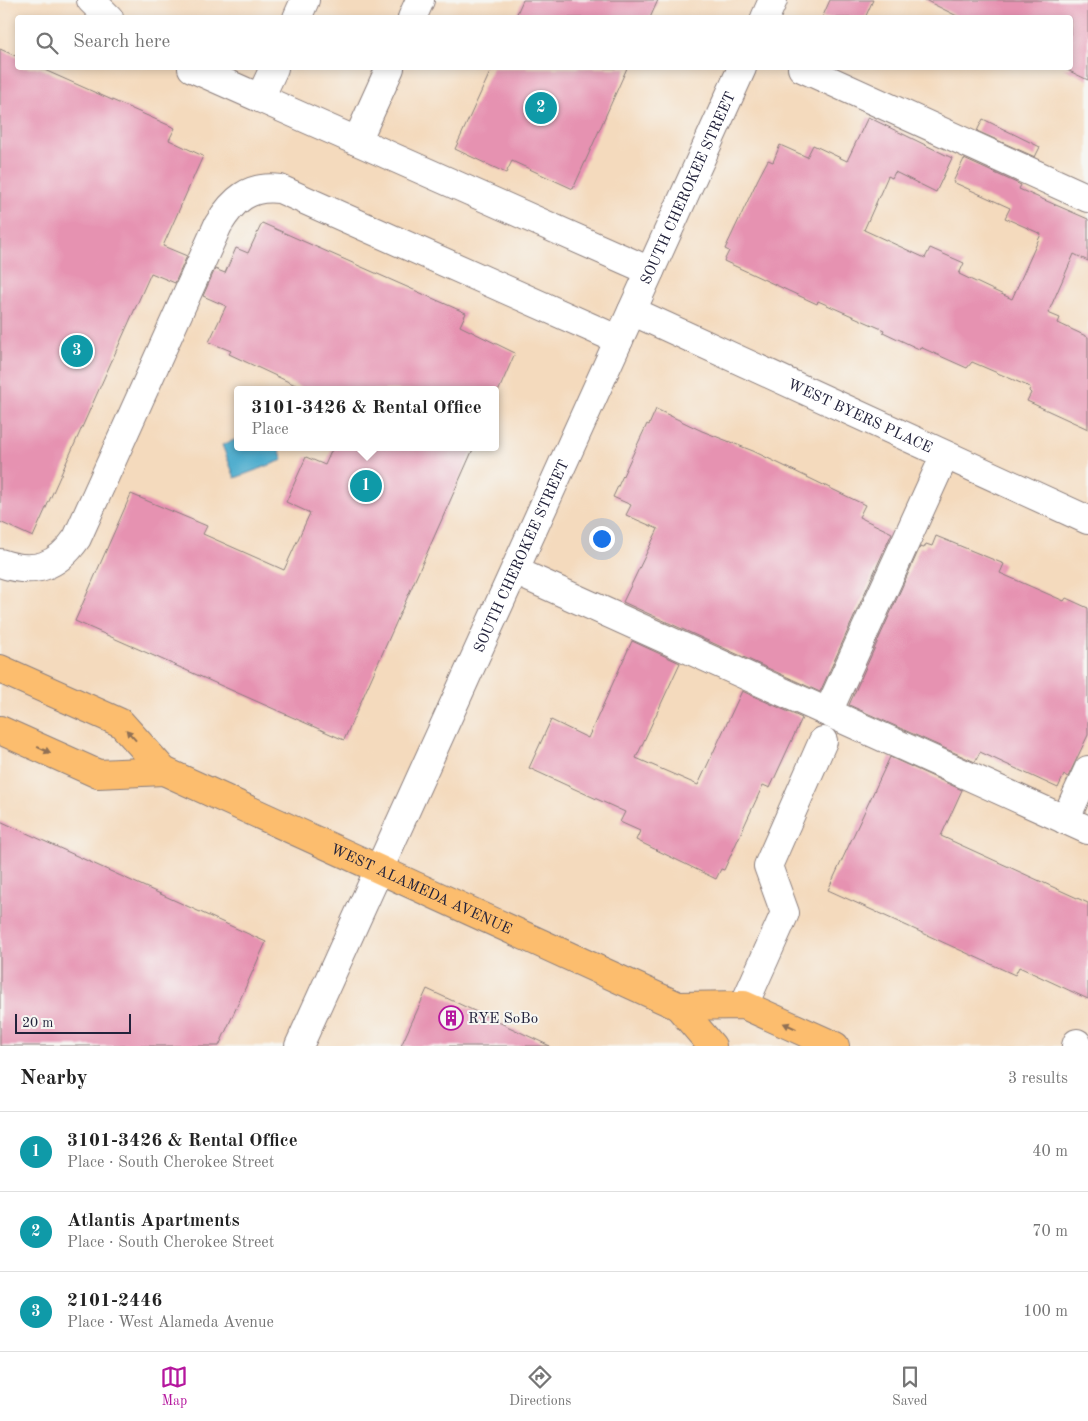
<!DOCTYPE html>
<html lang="en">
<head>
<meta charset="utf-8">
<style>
	:root { --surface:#fff; --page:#f2f2f2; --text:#222; --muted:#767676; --line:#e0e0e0; --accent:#b5179e }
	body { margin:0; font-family:"Old Standard TT",serif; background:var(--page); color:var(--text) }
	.scale { position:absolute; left:15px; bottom:12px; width:116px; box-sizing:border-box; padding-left:5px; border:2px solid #22223b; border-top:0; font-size:14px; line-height:18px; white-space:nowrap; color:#22223b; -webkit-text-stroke:4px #f6f6f2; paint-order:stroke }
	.you { position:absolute; left:601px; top:538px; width:18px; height:18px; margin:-12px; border:4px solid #fff; border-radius:50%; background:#1a73e8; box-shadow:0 0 0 8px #1a73e833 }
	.badge { display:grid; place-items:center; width:32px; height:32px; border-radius:50%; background:var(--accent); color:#fff; font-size:16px; font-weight:700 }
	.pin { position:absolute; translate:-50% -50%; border:2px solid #fff; box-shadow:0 1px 5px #0006 }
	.popup { position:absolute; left:234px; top:386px; width:265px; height:65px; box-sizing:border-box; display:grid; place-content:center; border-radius:5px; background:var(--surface); filter:drop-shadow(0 1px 4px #0005); font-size:16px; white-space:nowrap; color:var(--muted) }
	.popup b { font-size:19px; color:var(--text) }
	.popup::after { content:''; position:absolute; left:50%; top:100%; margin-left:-10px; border:10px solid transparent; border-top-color:var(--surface) }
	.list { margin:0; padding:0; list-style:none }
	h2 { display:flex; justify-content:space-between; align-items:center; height:65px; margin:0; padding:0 20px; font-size:21px }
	h2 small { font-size:16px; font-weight:400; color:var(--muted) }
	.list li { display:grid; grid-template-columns:32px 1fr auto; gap:15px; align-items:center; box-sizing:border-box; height:80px; padding:0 20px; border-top:1px solid var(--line) }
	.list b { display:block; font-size:19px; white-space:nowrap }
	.list p { margin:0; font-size:16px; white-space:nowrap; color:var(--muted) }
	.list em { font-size:16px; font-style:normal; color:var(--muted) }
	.icon { flex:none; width:28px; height:28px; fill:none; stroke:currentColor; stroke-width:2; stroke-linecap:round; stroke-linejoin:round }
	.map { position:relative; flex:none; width:1088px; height:1046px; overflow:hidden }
	.search { position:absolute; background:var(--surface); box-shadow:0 2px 8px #0003; left:15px; right:15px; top:15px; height:55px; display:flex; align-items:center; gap:12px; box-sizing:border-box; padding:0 18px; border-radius:5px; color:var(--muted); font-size:19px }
	.sheet { height:305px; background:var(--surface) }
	nav { display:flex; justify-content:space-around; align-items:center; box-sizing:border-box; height:70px; border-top:1px solid var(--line); background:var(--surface); font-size:14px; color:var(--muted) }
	nav a { display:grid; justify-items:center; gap:2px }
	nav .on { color:var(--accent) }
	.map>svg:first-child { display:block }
	.water { fill:#50adce; stroke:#396884 }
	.building { fill:#e692b1 }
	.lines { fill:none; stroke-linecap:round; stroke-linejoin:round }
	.minor-casing { stroke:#8b7e7c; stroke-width:30 }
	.major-casing { stroke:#8b7e7c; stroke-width:30 }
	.minor { stroke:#fff; stroke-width:28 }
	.major { stroke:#fcbd6e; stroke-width:28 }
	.oneway { fill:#8f7054 }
	.labels { text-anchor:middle; stroke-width:4; stroke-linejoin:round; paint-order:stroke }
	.street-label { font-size:15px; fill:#22223b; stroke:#f6f6f2 }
	.poi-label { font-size:15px; fill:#22223b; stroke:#f6f6f2; text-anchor:start }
</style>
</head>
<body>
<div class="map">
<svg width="1088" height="1046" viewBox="0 0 1088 1046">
	<rect width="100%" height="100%" fill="#f6f6f2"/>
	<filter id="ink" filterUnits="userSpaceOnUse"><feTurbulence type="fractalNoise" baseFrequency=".02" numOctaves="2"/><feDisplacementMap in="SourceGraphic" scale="10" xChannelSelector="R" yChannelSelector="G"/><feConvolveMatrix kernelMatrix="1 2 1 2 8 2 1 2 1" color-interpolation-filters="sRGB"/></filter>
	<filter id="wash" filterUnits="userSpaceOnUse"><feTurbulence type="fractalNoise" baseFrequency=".0096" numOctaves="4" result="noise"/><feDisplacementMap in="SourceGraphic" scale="20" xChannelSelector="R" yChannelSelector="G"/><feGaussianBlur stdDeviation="1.12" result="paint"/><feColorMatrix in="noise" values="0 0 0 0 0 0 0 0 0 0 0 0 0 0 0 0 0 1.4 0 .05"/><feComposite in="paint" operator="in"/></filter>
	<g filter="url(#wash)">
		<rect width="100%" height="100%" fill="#f4dabd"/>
		<path class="water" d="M 237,439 L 237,447 L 281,447 L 279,448 L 283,460 L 235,478 L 222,445 Z"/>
		<g id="blocks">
			<path class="building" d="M 523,0 L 658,0 L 650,18 L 515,18 Z
				M 830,0 L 873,0 L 865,18 L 822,18 Z
				M 925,0 L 1088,0 L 1088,80 L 1063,68 L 1070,68 L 1070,18 L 961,18 Z
				M 0,49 L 18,57 L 18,68 L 40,68 L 175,128 L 169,140 L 203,156 L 163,246 L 187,256 L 175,283 L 151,273 L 33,537 L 0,522 Z
				M 492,68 L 627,68 L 573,189 L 512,161 L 506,173 L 455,149 Z
				M 868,117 L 952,158 L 936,192 L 895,172 L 892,178 L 888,176 L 864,230 L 925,258 L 930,248 L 964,263 L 959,274 L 1012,299 L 1041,234 L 1005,218 L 1010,208 L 953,182 L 964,159 L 1021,185 L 1019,189 L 1088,219 L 1088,261 L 1074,254 L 1048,313 L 1060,318 L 1058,323 L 1088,337 L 1088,429 L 1027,401 L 1031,393 L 1029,391 L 1030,387 L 972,362 L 967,368 L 920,347 L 919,349 L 883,332 L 884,330 L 818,301 L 817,304 L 724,261 L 729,251 L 725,249 L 758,179 L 768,160 L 773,162 L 780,145 L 807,157 L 813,145 L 847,161 Z
				M 983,119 L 1040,147 L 1035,157 L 977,131 Z
				M 262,223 L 466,313 L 460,326 L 515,353 L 495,399 L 495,390 L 306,390 L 229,354 L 231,351 L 209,342 L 226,306 L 203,296 L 215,269 L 225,273 L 236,248 L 248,253 Z
				M 656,409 L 702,431 L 753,451 L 865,505 L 859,517 L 892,533 L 820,692 L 623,602 L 658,529 L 626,515 L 631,505 L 613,497 L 647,424 L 649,425 Z
				M 333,447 L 474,447 L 344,740 L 75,621 L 131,494 L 207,526 L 203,534 L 284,570 L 310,513 L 286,502 L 306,457 L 325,465 Z
				M 936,536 L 1004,564 L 1000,573 L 1064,601 L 1066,598 L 1088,608 L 1088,735 L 1068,777 L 1064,775 L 1058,788 L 980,752 L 975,762 L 849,705 L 920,547 L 924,548 L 926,544 L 932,546 Z
				M 632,641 L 680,663 L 636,758 L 698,785 L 742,691 L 802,718 L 770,788 L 763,785 L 724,870 L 721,869 L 716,879 L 636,840 L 640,831 L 620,822 L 625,812 L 529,768 L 551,720 L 588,738 Z
				M 890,757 L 962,790 L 941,836 L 1088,903 L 1088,999 L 1019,967 L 1015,975 L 828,890 Z
				M 0,821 L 266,942 L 219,1046 L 0,1046 Z
				M 427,989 L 550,1046 L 401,1046 Z"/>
		</g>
	</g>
	<g filter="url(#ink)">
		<use href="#blocks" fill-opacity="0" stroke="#8b7e7c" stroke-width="1"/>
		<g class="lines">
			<g class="minor-casing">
				<g id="minor">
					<path d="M 91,0 L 109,18"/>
					<path d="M 297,18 L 305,0"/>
					<path d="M 412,18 L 420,0"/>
					<path d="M 765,18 L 773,0"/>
					<path d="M 192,68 L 650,271"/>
					<path d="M 802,68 L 1088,198"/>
					<path d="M 260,98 L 274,68"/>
					<path d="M 357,141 L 390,68"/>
					<path id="s1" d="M 632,311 L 1088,520"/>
					<path d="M 0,563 C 34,575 57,567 77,538 L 218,225 C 233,200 249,185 280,189 L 619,340"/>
					<path d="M 515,571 L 1088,830"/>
					<path d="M 828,712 L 945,455"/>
					<path d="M 1065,820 L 1088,770"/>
					<path d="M 744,1005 L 785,913 L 768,866 L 823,741"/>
					<path id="s2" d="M 299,1046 L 742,68"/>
					<path d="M 1076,1046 L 1077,1043"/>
				</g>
			</g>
			<g class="major-casing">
				<g id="major">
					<path id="s3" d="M 0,669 L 121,723 L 164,771 L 678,1006 L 744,1005 L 835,1046"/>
					<path d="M 0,730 L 98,774 L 164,771"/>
					<path d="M 678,1006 L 712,1046"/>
				</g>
			</g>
			<use href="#minor" class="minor"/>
			<use href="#major" class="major"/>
		</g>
		<defs><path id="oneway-solid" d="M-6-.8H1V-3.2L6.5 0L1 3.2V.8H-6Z" transform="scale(1.25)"/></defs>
		<g class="oneway">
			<use href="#oneway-solid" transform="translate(131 735) rotate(-132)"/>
			<use href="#oneway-solid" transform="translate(44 750) rotate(24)"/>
			<use href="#oneway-solid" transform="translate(790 1026) rotate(-156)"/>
		</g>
	</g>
	<defs>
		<g id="building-ring" transform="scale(1.25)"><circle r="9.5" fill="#f6f6f2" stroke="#b5179e" stroke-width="1.5"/><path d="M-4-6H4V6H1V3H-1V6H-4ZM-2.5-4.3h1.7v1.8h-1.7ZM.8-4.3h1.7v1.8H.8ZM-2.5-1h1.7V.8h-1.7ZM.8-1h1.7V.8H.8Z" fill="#b5179e"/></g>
	</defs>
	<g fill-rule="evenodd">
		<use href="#building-ring" x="451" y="1018"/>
	</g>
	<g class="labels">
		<g class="street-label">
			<text dy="5" stroke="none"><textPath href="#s2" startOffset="942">SOUTH CHEROKEE STREET</textPath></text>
			<text dy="5" stroke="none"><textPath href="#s1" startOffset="251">WEST BYERS PLACE</textPath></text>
			<text dy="5" stroke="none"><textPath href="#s2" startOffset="538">SOUTH CHEROKEE STREET</textPath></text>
			<text dy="5" stroke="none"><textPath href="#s3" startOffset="480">WEST ALAMEDA AVENUE</textPath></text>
		</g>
		<g class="poi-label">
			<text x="468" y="1023">RYE SoBo</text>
		</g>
	</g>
</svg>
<div class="scale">20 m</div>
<div class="you"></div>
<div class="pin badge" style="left:366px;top:486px;background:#0f9aa8">1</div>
<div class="popup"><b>3101-3426 &amp; Rental Office</b>Place</div>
<div class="pin badge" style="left:541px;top:108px;background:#0f9aa8">2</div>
<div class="pin badge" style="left:77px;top:351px;background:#0f9aa8">3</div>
<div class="search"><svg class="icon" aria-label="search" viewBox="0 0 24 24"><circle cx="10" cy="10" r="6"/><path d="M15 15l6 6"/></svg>Search here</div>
</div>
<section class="sheet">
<h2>Nearby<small>3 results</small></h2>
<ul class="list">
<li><span class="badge" style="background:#0f9aa8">1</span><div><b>3101-3426 &amp; Rental Office</b><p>Place · South Cherokee Street</p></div><em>40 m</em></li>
<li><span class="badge" style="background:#0f9aa8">2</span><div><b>Atlantis Apartments</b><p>Place · South Cherokee Street</p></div><em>70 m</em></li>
<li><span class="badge" style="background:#0f9aa8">3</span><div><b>2101-2446</b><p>Place · West Alameda Avenue</p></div><em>100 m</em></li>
</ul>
</section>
<nav>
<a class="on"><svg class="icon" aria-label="map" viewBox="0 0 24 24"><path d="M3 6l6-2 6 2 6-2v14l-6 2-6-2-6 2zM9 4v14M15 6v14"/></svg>Map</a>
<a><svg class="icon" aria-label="directions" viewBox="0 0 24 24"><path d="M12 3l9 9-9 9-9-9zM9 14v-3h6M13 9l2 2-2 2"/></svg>Directions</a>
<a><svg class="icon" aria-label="saved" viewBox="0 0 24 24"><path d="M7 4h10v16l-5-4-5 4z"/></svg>Saved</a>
</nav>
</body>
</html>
